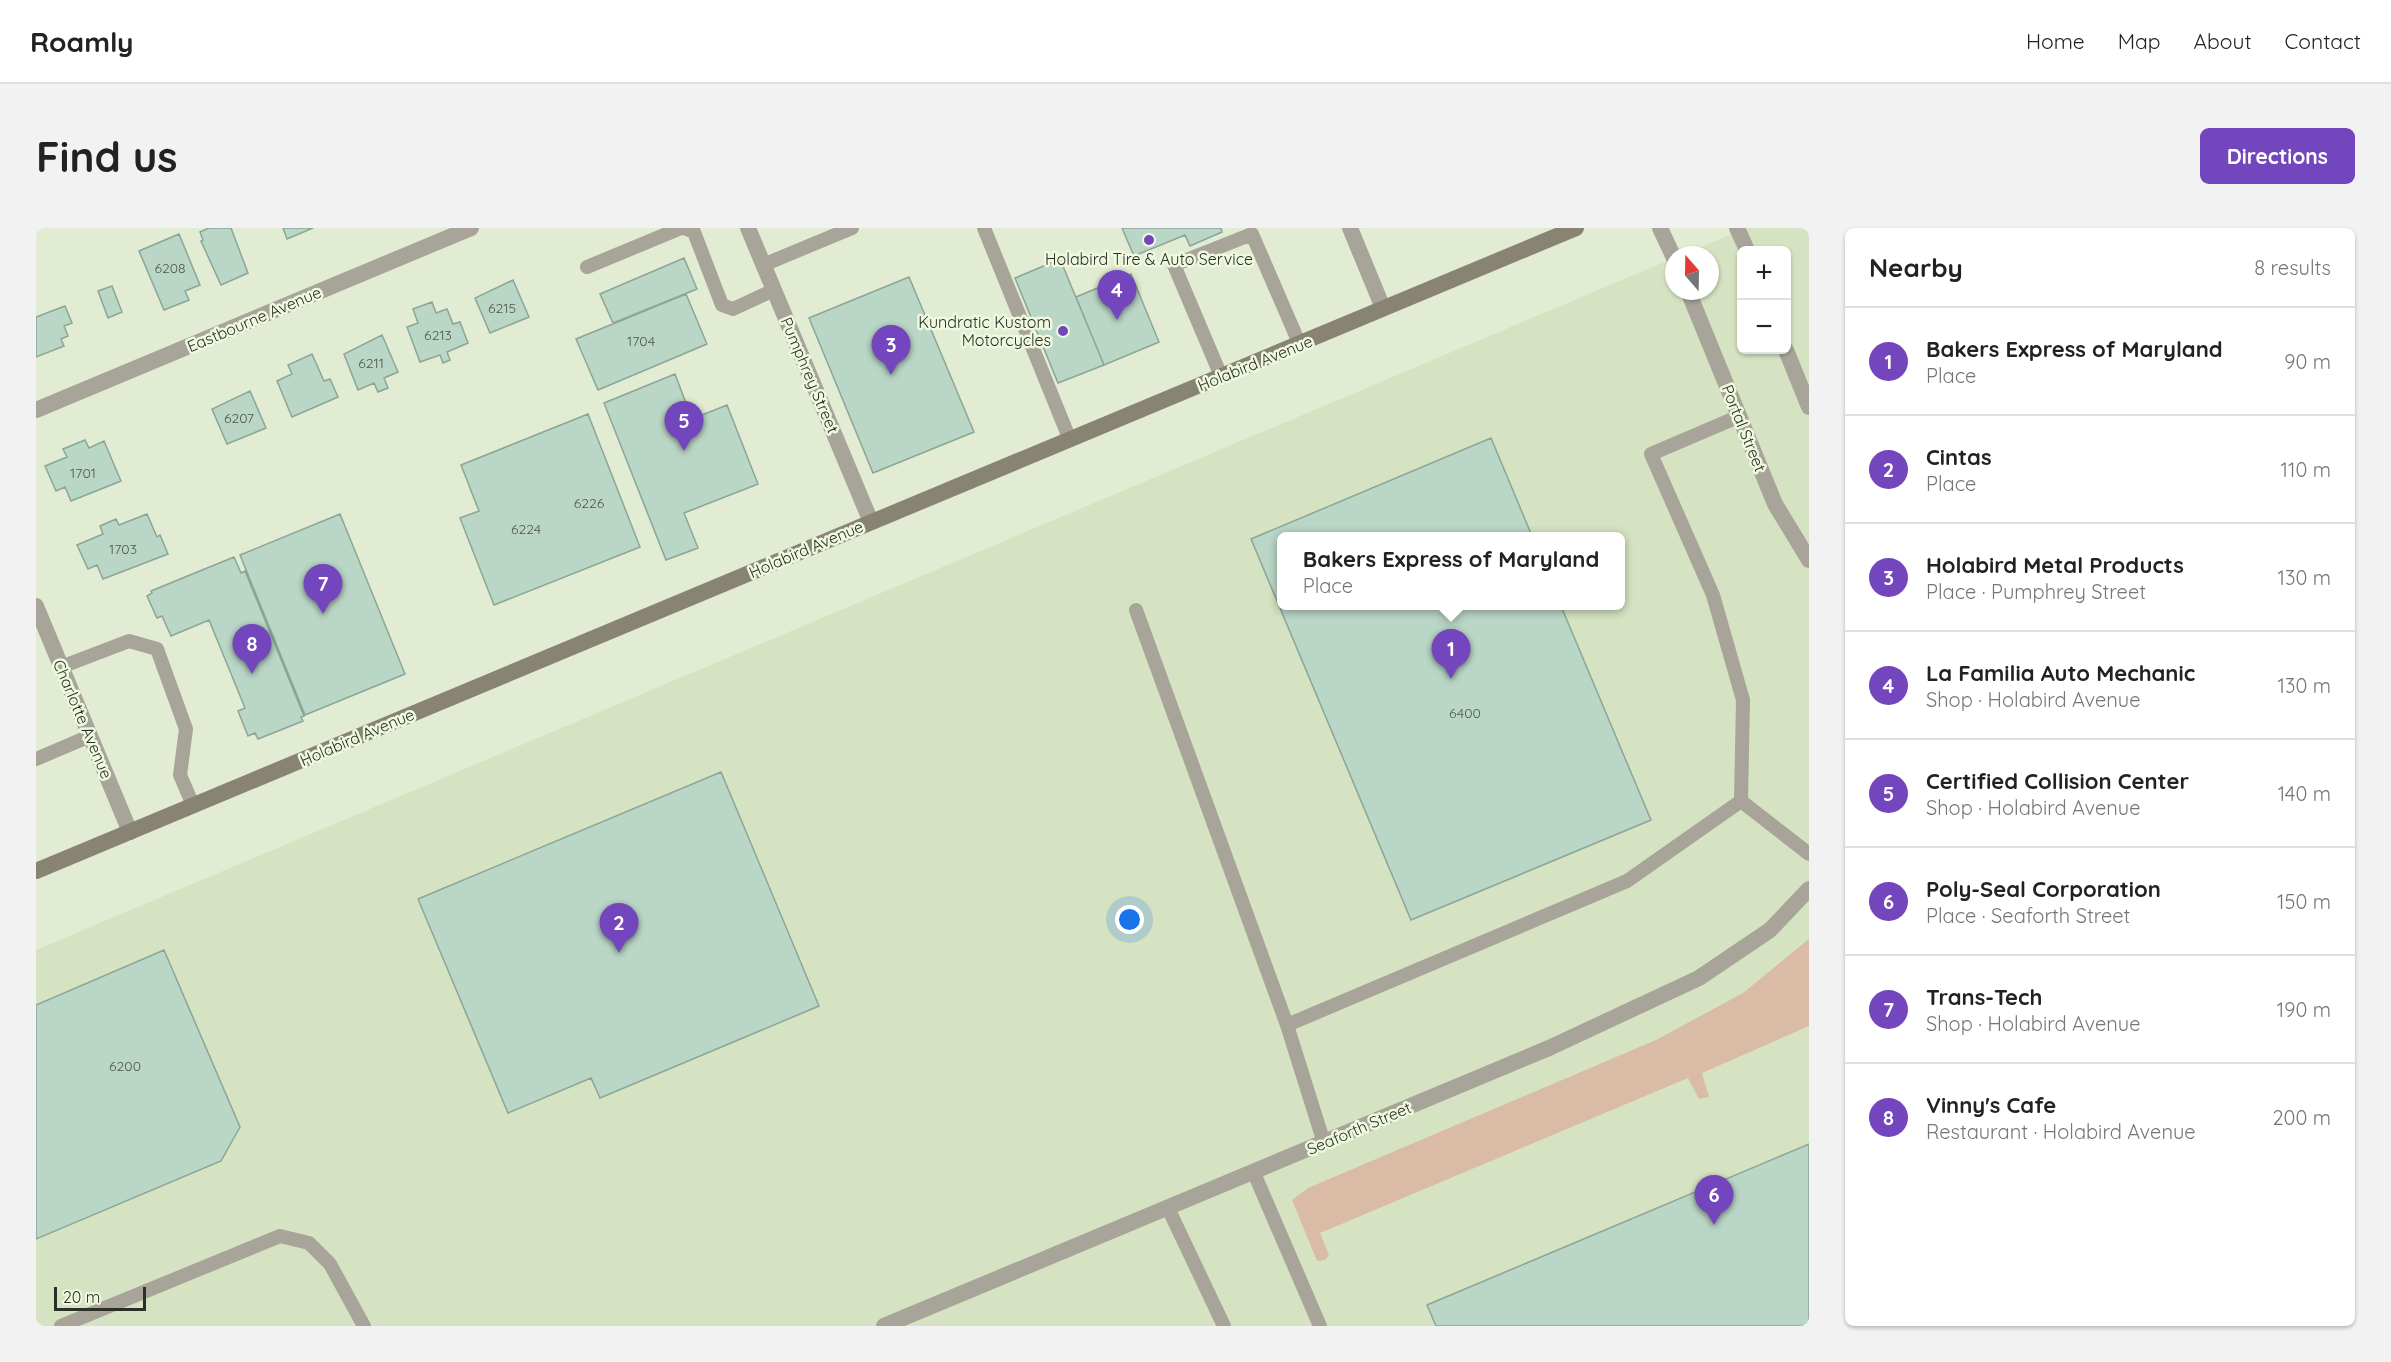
<!DOCTYPE html>
<html lang="en">
<head>
<meta charset="utf-8">
<style>
	:root { --surface:#fff; --page:#f2f2f2; --text:#222; --muted:#767676; --line:#e0e0e0; --accent:#7446be }
	body { margin:0; font-family:Quicksand,sans-serif; background:var(--page); color:var(--text) }
	.controls { position:absolute; right:18px; top:18px; display:grid; overflow:hidden; border-radius:9px; box-shadow:0 2px 4px #0004 }
	.controls button { width:54px; height:54px; display:grid; place-items:center; padding:0; border:0; border-bottom:2px solid var(--line); background:var(--surface); color:var(--text); font:30px sans-serif }
	.compass { position:absolute; left:1629px; top:18px; width:54px; height:54px; border-radius:50%; background:var(--surface); box-shadow:0 2px 4px #0004; rotate:340deg }
	.scale { position:absolute; left:18px; bottom:15px; width:92px; box-sizing:border-box; padding-left:6px; border:3px solid #2b2f25; border-top:0; font-size:16px; line-height:21px; white-space:nowrap; color:#2b2f25; -webkit-text-stroke:4px #eef9df; paint-order:stroke }
	.you { position:absolute; left:1094px; top:692px; width:21px; height:21px; margin:-15px; border:4px solid #fff; border-radius:50%; background:#1a73e8; box-shadow:0 0 0 9px #1a73e833 }
	.badge { display:grid; place-items:center; width:39px; height:39px; border-radius:50%; background:var(--accent); color:#fff; font-size:20px; font-weight:700 }
	.pin { position:absolute; translate:-50% -50px; filter:drop-shadow(0 2px 3px #0008) }
	.pin::after { content:''; position:absolute; top:32px; width:21px; height:18px; background:inherit; clip-path:polygon(0 0,100% 0,50% 100%) }
	.popup { position:absolute; left:1241px; top:304px; width:348px; height:78px; box-sizing:border-box; display:grid; place-content:center; border-radius:9px; background:var(--surface); filter:drop-shadow(0 2px 4px #0005); font-size:20px; white-space:nowrap; color:var(--muted) }
	.popup b { font-size:22px; color:var(--text) }
	.popup::after { content:''; position:absolute; left:50%; top:100%; margin-left:-12px; border:12px solid transparent; border-top-color:var(--surface) }
	.list { margin:0; padding:0; list-style:none }
	h2 { display:flex; justify-content:space-between; align-items:center; height:78px; margin:0; padding:0 24px; font-size:26px }
	h2 small { font-size:20px; font-weight:400; color:var(--muted) }
	.list li { display:grid; grid-template-columns:39px 1fr auto; gap:18px; align-items:center; box-sizing:border-box; height:108px; padding:0 24px; border-top:2px solid var(--line) }
	.list b { display:block; font-size:22px; white-space:nowrap }
	.list p { margin:0; font-size:20px; white-space:nowrap; color:var(--muted) }
	.list em { font-size:20px; font-style:normal; color:var(--muted) }
	.map { position:relative; flex:none; width:1773px; height:1098px; overflow:hidden; border-radius:9px }
	header { display:flex; align-items:center; gap:36px; box-sizing:border-box; height:84px; padding:0 30px; background:var(--surface); border-bottom:2px solid var(--line) }
	header strong { font-size:28px }
	nav { display:flex; gap:33px; margin-inline-start:auto; font-size:21px }
	.intro { display:flex; align-items:center; justify-content:space-between; box-sizing:border-box; height:144px; padding:0 36px }
	h1 { margin:0; font-size:42px }
	.button { padding:15px 27px; border-radius:9px; background:var(--accent); color:#fff; font-size:21px; font-weight:700 }
	main { display:flex; gap:36px; padding:0 36px }
	aside { flex:1; background:var(--surface); border-radius:9px; box-shadow:0 2px 4px #0004 }
	.map>svg:first-child { display:block }
	.built { fill:#d6e3c2; fill-rule:evenodd }
	.green { fill:#d9bba6 }
	.building { fill:#bad6c6; stroke:#8ba596; stroke-width:1.5 }
	.lines { fill:none; stroke-linecap:round; stroke-linejoin:round }
	.service { stroke:#a8a499; stroke-width:14 }
	.minor { stroke:#a8a499; stroke-width:16 }
	.secondary { stroke:#898373; stroke-width:16 }
	.poi-dot { fill:#7446be; stroke:#eef9df; stroke-width:2 }
	.labels { text-anchor:middle; stroke-width:5; stroke-linejoin:round; paint-order:stroke }
	.number-label { font-size:14px; fill:#4f594d }
	.poi-label { font-size:16px; fill:#2b2f25; stroke:#eef9df }
	.street-label { font-size:16px; fill:#2b2f25; stroke:#eef9df }
</style>
</head>
<body>
<header>
<strong>Roamly</strong>
<nav><a>Home</a><a>Map</a><a>About</a><a>Contact</a></nav>
</header>
<div class="intro"><h1>Find us</h1><a class="button">Directions</a></div>
<main>
<div class="map">
<svg width="1773" height="1098" viewBox="0 0 1773 1098">
	<rect width="100%" height="100%" fill="#e1ecd2"/>
	<path class="built" d="M 1710,0 L 1773,0 L 1773,1098 L 0,1098 L 0,722 L 1638,30 L 1638,63 L 1674,63 L 1674,27 L 1646,27 ZM 1706,22 L 1750,22 L 1750,122 L 1706,122 ZM 1246,308 L 1585,308 L 1585,378 L 1246,378 Z"/>
	<path class="green" d="M 1773,711 L 1773,798 L 1666,845 L 1673,869 L 1663,871 L 1652,850 L 1284,1005 L 1293,1027 L 1289,1032 L 1281,1033 L 1256,972 L 1272,960 L 1620,812 L 1707,765 Z"/>
	<path class="building" d="M 173,0 L 195,0 L 212,45 L 185,57 L 165,13 L 167,12 L 164,4 Z
		M 247,0 L 277,0 L 251,11 Z
		M 1086,0 L 1185,0 L 1186,4 L 1154,18 L 1149,7 L 1098,28 Z
		M 143,6 L 164,57 L 149,63 L 153,72 L 128,82 L 103,23 Z
		M 648,30 L 661,61 L 577,95 L 564,66 Z
		M 1024,31 L 1068,137 L 1022,155 L 979,50 Z
		M 1095,46 L 1123,114 L 1068,137 L 1040,69 Z
		M 873,49 L 938,204 L 837,245 L 773,90 Z
		M 477,52 L 493,89 L 454,105 L 439,70 Z
		M 76,58 L 86,84 L 72,90 L 62,63 Z
		M 650,66 L 671,116 L 562,162 L 540,111 Z
		M 396,74 L 400,85 L 411,81 L 417,96 L 424,94 L 432,115 L 411,124 L 414,132 L 407,135 L 404,127 L 384,134 L 371,99 L 382,95 L 377,81 Z
		M 29,78 L 36,95 L 28,98 L 32,108 L 25,111 L 28,118 L 0,129 L 0,89 Z
		M 346,107 L 362,144 L 348,150 L 352,160 L 342,164 L 338,155 L 322,162 L 308,126 Z
		M 276,126 L 288,153 L 294,151 L 302,169 L 256,189 L 241,153 L 256,146 L 252,137 Z
		M 639,146 L 656,191 L 691,177 L 722,256 L 648,285 L 662,320 L 630,332 L 568,175 Z
		M 214,163 L 230,200 L 191,216 L 176,181 Z
		M 552,186 L 604,319 L 458,377 L 424,290 L 443,283 L 425,237 Z
		M 1455,210 L 1496,308 L 1246,308 L 1246,378 L 1525,378 L 1615,592 L 1375,692 L 1215,311 Z
		M 49,212 L 53,220 L 68,213 L 85,253 L 35,273 L 29,259 L 20,263 L 9,238 L 31,229 L 27,221 Z
		M 111,286 L 121,309 L 124,307 L 132,326 L 67,351 L 61,337 L 52,341 L 41,317 L 67,306 L 64,298 L 80,291 L 83,297 Z
		M 304,286 L 369,446 L 269,487 L 204,327 Z
		M 198,329 L 205,345 L 209,343 L 268,488 L 265,489 L 267,493 L 222,511 L 219,505 L 212,508 L 202,483 L 209,480 L 173,392 L 135,408 L 126,388 L 121,390 L 111,368 L 116,365 L 115,363 Z
		M 685,544 L 783,778 L 564,870 L 555,850 L 472,885 L 382,671 Z
		M 128,722 L 204,899 L 185,933 L 0,1011 L 0,777 Z
		M 1773,916 L 1773,1098 L 1400,1098 L 1391,1077 Z"/>
	<g class="lines">
		<path class="service" d="M 648,0 L 658,4 L 686,77 L 697,81 L 738,62
			M 948,0 L 1034,212
			M 727,37 L 816,0
			M 551,39 L 645,0
			M 1185,148 L 1138,37 L 1216,6 L 1264,117
			M 1704,188 L 1615,226 L 1677,367 L 1707,472 L 1705,573 L 1773,626
			M 1100,382 L 1251,797 L 1288,915
			M 25,439 L 93,413 L 121,421 L 150,501 L 144,547 L 157,577
			M 0,531 L 54,508
			M 1251,797 L 1591,653 L 1705,573
			M 1218,945 L 1284,1098
			M 1132,980 L 1188,1098
			M 25,1098 L 244,1008 L 273,1015 L 294,1036 L 328,1098"/>
		<path class="minor" d="M 712,0 L 835,294
			M 1314,0 L 1347,80
			M 1624,0 L 1638,30
			M 1701,0 L 1711,22
			M 1652,63 L 1739,276 L 1773,332
			M 1750,122 L 1773,179
			M 0,182 L 435,0
			M 0,378 L 94,604
			M 848,1098 L 1513,820 L 1663,750 L 1734,702 L 1773,661"/>
		<path class="secondary" d="M 0,643 L 1540,0"/>
	</g>
	<g class="poi-dot">
		<circle cx="1113" cy="12" r="6"/>
		<circle cx="1027" cy="103" r="6"/>
	</g>
	<g class="labels">
		<g class="number-label">
			<text x="134" y="45">6208</text>
			<text x="466" y="85">6215</text>
			<text x="402" y="112">6213</text>
			<text x="605" y="118">1704</text>
			<text x="335" y="140">6211</text>
			<text x="203" y="195">6207</text>
			<text x="47" y="250">1701</text>
			<text x="553" y="280">6226</text>
			<text x="490" y="306">6224</text>
			<text x="87" y="326">1703</text>
			<text x="1429" y="490">6400</text>
			<text x="89" y="843">6200</text>
		</g>
		<g class="poi-label">
			<text x="1113" y="37">Holabird Tire &amp; Auto Service</text>
			<text x="1015" y="100" text-anchor="end">Kundratic Kustom<tspan x="1015" dy="18">Motorcycles</tspan></text>
		</g>
		<g class="street-label">
			<text transform="translate(218 91) rotate(-23)" y="6">Eastbourne Avenue</text>
			<text transform="translate(1219 135) rotate(-22)" y="6">Holabird Avenue</text>
			<text transform="translate(774 147) rotate(67)" y="6">Pumphrey Street</text>
			<text transform="translate(1708 200) rotate(68)" y="6">Portal Street</text>
			<text transform="translate(770 321) rotate(-23)" y="6">Holabird Avenue</text>
			<text transform="translate(47 491) rotate(67)" y="6">Charlotte Avenue</text>
			<text transform="translate(321 509) rotate(-23)" y="6">Holabird Avenue</text>
			<text transform="translate(1323 900) rotate(-23)" y="6">Seaforth Street</text>
		</g>
	</g>
</svg>
<div class="controls">
<button>+</button>
<button>−</button>
</div>
<svg class="compass" viewBox="-18 -18 36 36"><path d="M0-13l5 13h-10z" fill="#e53935"/><path d="M0 13l5-13h-10z" fill="#767676"/></svg>
<div class="scale">20 m</div>
<div class="you"></div>
<div class="pin badge" style="left:1415px;top:451px">1</div>
<div class="popup"><b>Bakers Express of Maryland</b>Place</div>
<div class="pin badge" style="left:583px;top:725px">2</div>
<div class="pin badge" style="left:855px;top:147px">3</div>
<div class="pin badge" style="left:1081px;top:92px">4</div>
<div class="pin badge" style="left:648px;top:223px">5</div>
<div class="pin badge" style="left:1678px;top:997px">6</div>
<div class="pin badge" style="left:287px;top:386px">7</div>
<div class="pin badge" style="left:216px;top:446px">8</div>
</div>
<aside>
<h2>Nearby<small>8 results</small></h2>
<ul class="list">
<li><span class="badge">1</span><div><b>Bakers Express of Maryland</b><p>Place</p></div><em>90 m</em></li>
<li><span class="badge">2</span><div><b>Cintas</b><p>Place</p></div><em>110 m</em></li>
<li><span class="badge">3</span><div><b>Holabird Metal Products</b><p>Place · Pumphrey Street</p></div><em>130 m</em></li>
<li><span class="badge">4</span><div><b>La Familia Auto Mechanic</b><p>Shop · Holabird Avenue</p></div><em>130 m</em></li>
<li><span class="badge">5</span><div><b>Certified Collision Center</b><p>Shop · Holabird Avenue</p></div><em>140 m</em></li>
<li><span class="badge">6</span><div><b>Poly-Seal Corporation</b><p>Place · Seaforth Street</p></div><em>150 m</em></li>
<li><span class="badge">7</span><div><b>Trans-Tech</b><p>Shop · Holabird Avenue</p></div><em>190 m</em></li>
<li><span class="badge">8</span><div><b>Vinny's Cafe</b><p>Restaurant · Holabird Avenue</p></div><em>200 m</em></li>
</ul>
</aside>
</main>
</body>
</html>
